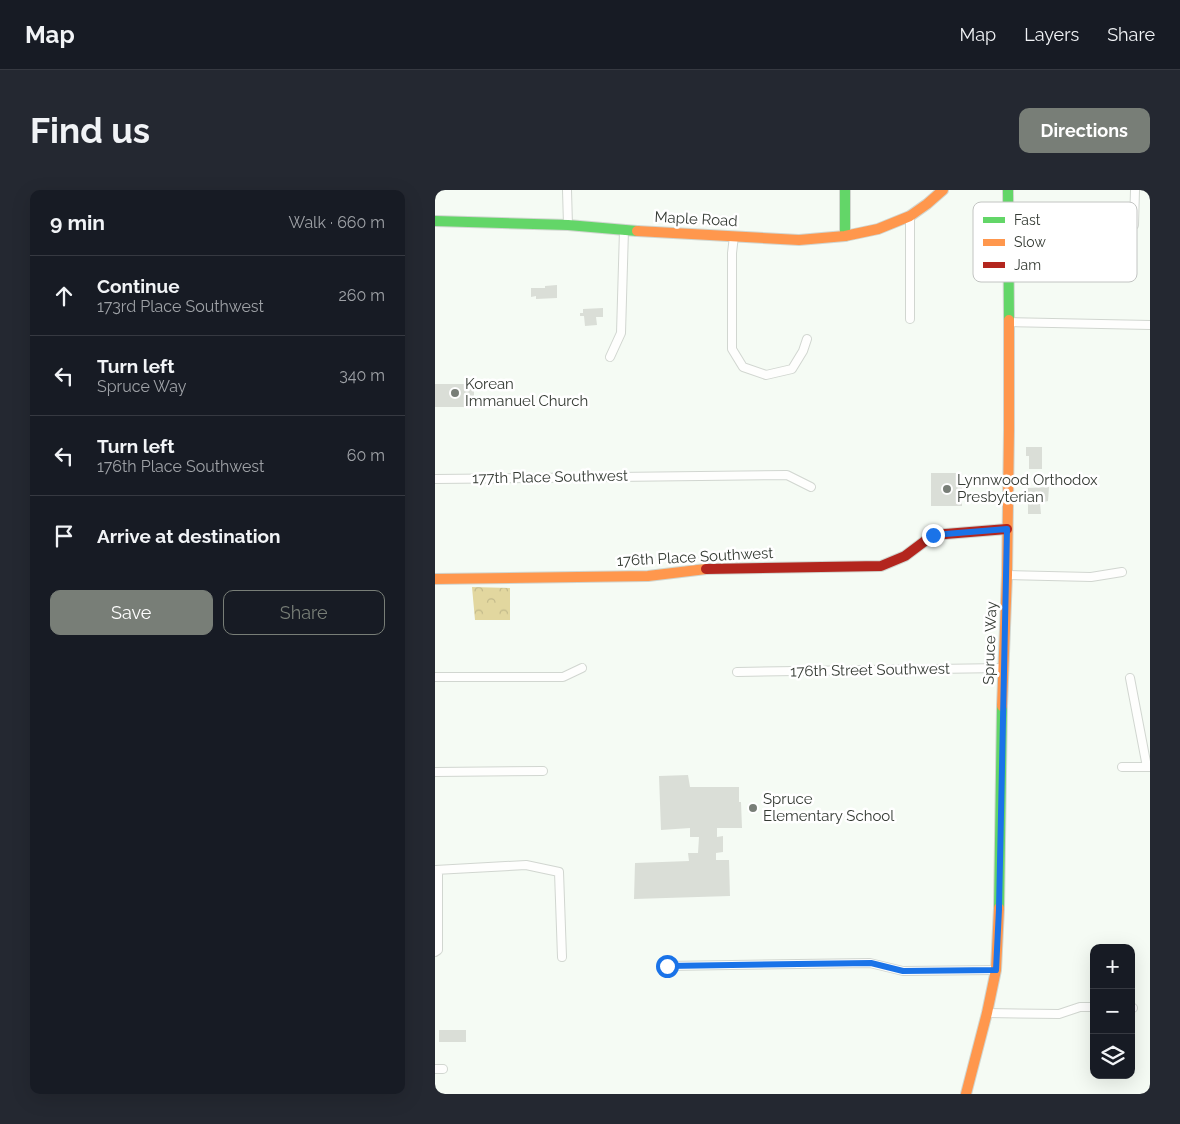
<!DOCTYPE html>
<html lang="en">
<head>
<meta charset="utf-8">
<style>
	:root { --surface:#171b24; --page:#242831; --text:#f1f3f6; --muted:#9ea1a6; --line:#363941; --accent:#787e77 }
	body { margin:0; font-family:Raleway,sans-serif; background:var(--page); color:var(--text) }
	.controls { position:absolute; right:15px; bottom:15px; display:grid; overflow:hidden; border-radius:10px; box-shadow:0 5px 20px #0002 }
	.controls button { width:45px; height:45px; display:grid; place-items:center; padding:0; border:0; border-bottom:1px solid var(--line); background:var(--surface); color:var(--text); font:25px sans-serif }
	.stop { position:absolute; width:15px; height:15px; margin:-11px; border:4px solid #1a73e8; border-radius:50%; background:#fff }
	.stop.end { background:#1a73e8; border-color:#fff; box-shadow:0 1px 5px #0008 }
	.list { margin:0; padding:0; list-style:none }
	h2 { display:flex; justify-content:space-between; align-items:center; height:65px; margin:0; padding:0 20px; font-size:21px }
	h2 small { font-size:16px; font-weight:400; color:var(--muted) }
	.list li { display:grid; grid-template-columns:32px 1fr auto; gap:15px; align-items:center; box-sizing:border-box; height:80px; padding:0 20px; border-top:1px solid var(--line) }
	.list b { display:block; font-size:19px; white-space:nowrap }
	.list p { margin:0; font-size:16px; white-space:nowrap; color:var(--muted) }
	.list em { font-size:16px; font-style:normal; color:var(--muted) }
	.actions { display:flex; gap:10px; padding:15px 20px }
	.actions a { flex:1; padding:11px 0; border:1px solid var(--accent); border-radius:10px; text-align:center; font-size:18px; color:var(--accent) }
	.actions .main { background:var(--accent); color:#fff }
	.icon { flex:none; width:28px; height:28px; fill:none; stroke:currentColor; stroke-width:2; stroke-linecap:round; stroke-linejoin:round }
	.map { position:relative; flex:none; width:715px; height:904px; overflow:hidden; border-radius:10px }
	header { display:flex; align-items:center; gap:30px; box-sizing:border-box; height:70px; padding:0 25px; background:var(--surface); border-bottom:1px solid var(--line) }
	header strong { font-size:24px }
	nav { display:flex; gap:28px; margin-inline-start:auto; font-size:18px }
	.intro { display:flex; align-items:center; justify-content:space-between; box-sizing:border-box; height:120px; padding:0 30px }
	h1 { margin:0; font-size:35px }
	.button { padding:12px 22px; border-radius:10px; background:var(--accent); color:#fff; font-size:18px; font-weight:700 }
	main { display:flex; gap:30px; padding:0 30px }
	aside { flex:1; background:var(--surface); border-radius:10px; box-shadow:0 5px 20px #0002 }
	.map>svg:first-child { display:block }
	.forest { fill:url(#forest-crowns) }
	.building { fill:#daded7 }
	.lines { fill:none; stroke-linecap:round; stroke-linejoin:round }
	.street-casing { stroke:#d1d6d0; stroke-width:10 }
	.fast-casing { stroke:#d1d6d0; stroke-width:12 }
	.slow-casing { stroke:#d1d6d0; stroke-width:12 }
	.jam-casing { stroke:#d1d6d0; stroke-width:12 }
	.street { stroke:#fefefd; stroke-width:8 }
	.fast { stroke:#63d668; stroke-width:10 }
	.slow { stroke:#ff974d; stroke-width:10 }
	.jam { stroke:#b3261e; stroke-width:10 }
	.route { stroke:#1a73e8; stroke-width:6 }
	.poi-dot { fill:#787e77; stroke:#fff; stroke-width:2 }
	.labels { text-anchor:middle; stroke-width:5; stroke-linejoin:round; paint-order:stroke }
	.street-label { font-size:15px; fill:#353b34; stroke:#fff }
	.poi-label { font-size:15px; fill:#353b34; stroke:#fff; text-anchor:start }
	.key { fill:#fff; stroke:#c2c4c2; stroke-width:1 }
	.key-label { font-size:14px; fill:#353b34 }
</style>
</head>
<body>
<header>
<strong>Map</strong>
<nav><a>Map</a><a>Layers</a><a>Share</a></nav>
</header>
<div class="intro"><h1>Find us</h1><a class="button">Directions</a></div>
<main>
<aside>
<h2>9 min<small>Walk · 660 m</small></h2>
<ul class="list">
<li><svg class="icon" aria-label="ahead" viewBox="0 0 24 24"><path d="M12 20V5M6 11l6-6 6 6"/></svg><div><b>Continue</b><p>173rd Place Southwest</p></div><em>260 m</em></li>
<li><svg class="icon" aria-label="left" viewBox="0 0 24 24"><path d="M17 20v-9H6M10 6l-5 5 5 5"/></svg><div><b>Turn left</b><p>Spruce Way</p></div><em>340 m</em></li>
<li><svg class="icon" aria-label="left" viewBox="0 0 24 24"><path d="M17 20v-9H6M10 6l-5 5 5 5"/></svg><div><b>Turn left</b><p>176th Place Southwest</p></div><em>60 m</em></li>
<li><svg class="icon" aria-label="arrive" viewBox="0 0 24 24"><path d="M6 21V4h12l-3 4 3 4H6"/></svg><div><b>Arrive at destination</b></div></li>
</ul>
<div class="actions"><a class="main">Save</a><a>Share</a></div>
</aside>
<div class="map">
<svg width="715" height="904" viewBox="0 0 715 904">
	<defs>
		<pattern id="forest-crowns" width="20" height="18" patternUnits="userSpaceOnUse" patternTransform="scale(1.25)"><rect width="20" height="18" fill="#e2d79f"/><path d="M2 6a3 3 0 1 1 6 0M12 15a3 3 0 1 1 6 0" fill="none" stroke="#c2b98a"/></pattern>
	</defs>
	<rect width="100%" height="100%" fill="#f5fbf4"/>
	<path class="forest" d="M 37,397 L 75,398 L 75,430 L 40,430 Z"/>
	<path class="building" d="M 122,95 L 122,108 L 101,109 L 101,106 L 96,107 L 96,98 L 110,98 L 110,96 Z
		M 168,118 L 168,127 L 161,127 L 162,135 L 150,136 L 149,126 L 145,126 L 145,123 L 148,123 L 148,119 Z
		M 0,194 L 39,194 L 39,217 L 0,217 Z
		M 591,257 L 607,257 L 607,279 L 594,279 L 594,266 L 591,266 Z
		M 496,283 L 527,283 L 527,316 L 496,316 Z
		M 614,297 L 613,311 L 605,313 L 606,324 L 593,324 L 593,298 Z
		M 253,585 L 255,597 L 304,597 L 304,612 L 306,612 L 307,638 L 282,638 L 282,647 L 288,646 L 288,662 L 281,663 L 281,670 L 294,670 L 295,706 L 199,709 L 200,673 L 254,671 L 253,663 L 263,663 L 264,647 L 255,647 L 255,638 L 226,640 L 224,586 Z
		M 4,840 L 31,840 L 31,852 L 4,852 Z"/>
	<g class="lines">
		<g class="street-casing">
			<path id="street" d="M 132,0 L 133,35
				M 475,26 L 475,129
				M 699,35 L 700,0
				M 299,46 L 297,63 L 297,159 L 308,177 L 331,185 L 357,179 L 368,161 L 372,149
				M 573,132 L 715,135
				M 175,167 L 186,143 L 189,40
				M 0,289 L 352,285 L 376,297
				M 572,385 L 656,387 L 687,382
				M 302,482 L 568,478
				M 0,487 L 128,487 L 147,478
				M 695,488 L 712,577
				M 687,577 L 715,577
				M 0,582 L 108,581
				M 0,680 L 91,675 L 124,682 L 127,767
				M 0,762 L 3,760 L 3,680
				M 232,776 L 435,773 L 468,781 L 561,780
				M 696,818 L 698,818
				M 552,823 L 624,824 L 645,817 L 659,817
				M 0,879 L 8,879"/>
		</g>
		<g class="fast-casing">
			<path id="fast" d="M 410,0 L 410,46
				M 573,0 L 574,130
				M 0,31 L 133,35 L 202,41
				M 564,718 L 567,516"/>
		</g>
		<g class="slow-casing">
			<path id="slow" d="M 202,41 L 364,50 L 410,46 L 443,39 L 475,26 L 492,14 L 508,0
				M 0,389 L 213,386 L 271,379
				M 567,516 L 572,385 L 574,240 L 574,130
				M 531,904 L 552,823 L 561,780 L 564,718"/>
		</g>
		<g class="jam-casing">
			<path id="jam" d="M 271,379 L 446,376 L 470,366 L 498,345 L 572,339"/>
		</g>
		<use href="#street" class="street"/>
		<use href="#fast" class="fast"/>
		<use href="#slow" class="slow"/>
		<use href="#jam" class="jam"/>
	</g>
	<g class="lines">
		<path class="route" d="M 232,776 L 436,773 L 468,781 L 561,780 L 564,719 L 572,339 L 498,345"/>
	</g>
	<g class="poi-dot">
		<circle cx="20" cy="203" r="5"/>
		<circle cx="512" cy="299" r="5"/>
		<circle cx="318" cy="618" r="5"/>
	</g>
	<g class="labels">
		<g class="street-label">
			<text transform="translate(261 29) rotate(3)" y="5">Maple Road</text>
			<text transform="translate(115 287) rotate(-1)" y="5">177th Place Southwest</text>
			<text transform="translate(260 367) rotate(-3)" y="5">176th Place Southwest</text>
			<text transform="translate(555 453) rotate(-88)" y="5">Spruce Way</text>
			<text transform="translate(435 480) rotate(-1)" y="5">176th Street Southwest</text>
		</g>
		<g class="poi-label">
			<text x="30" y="199">Korean<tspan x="30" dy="17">Immanuel Church</tspan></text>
			<text x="522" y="295">Lynnwood Orthodox<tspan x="522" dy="17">Presbyterian</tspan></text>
			<text x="328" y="614">Spruce<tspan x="328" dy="17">Elementary School</tspan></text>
		</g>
	</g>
	<rect x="538" y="12" width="164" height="80" rx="8" class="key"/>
	<rect x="548" y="27" width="22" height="6" fill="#63d668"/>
	<rect x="548" y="49" width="22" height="7" fill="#ff974d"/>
	<rect x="548" y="72" width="22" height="6" fill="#b3261e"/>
	<g class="key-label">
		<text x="579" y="35">Fast</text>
		<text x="579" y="57">Slow</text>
		<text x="579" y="80">Jam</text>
	</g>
</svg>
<div class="controls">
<button>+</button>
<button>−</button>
<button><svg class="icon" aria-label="layers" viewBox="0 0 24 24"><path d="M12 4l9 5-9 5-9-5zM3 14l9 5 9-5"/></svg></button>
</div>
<div class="stop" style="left:232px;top:776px"></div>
<div class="stop end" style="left:498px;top:345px"></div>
</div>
</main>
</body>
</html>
